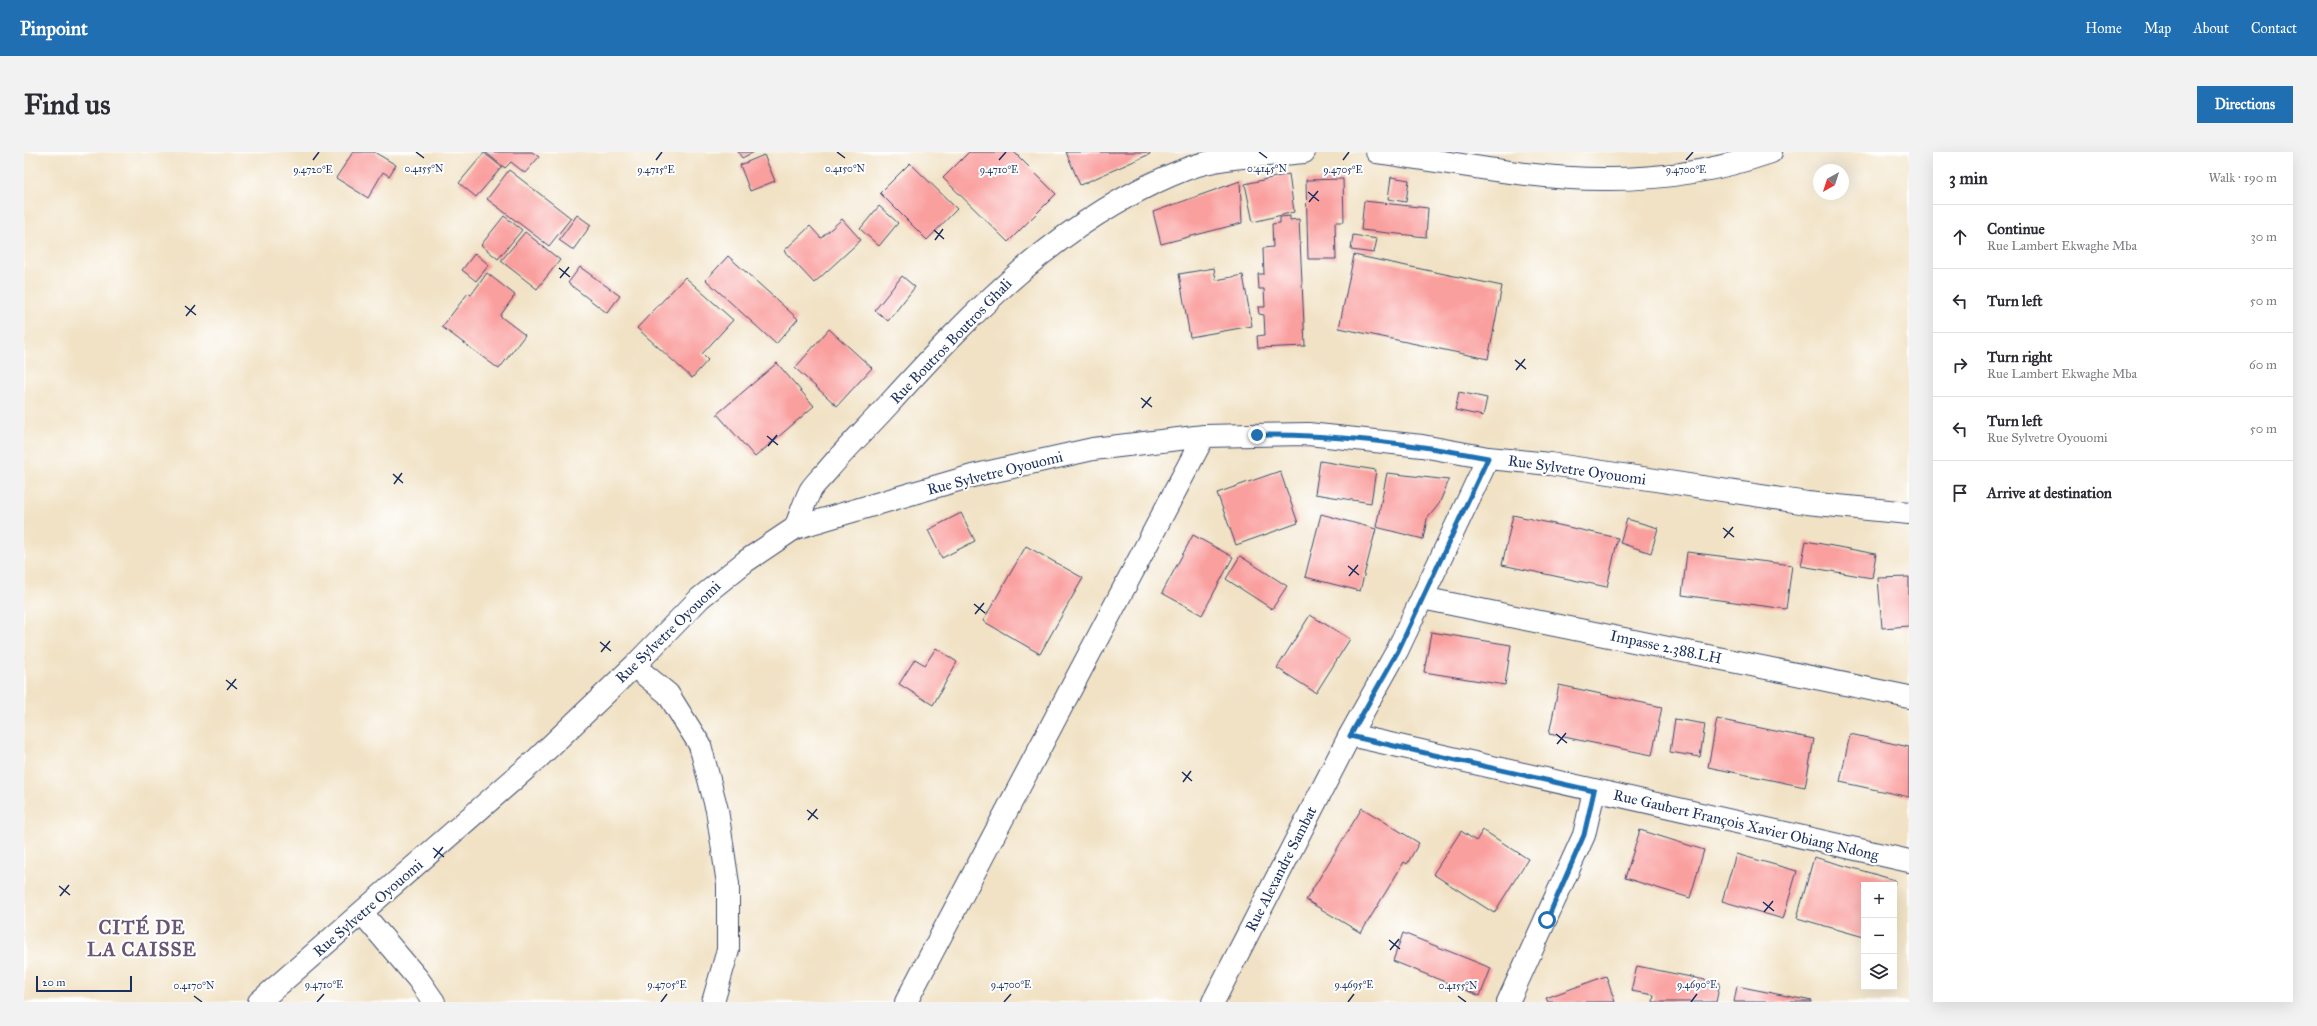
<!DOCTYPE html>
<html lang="en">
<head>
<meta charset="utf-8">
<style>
	:root { --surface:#fff; --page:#f2f2f3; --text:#2b2b33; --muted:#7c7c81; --line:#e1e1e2; --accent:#1f6fb2 }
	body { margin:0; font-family:"IM FELL Great Primer",serif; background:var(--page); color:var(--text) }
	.controls { position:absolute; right:12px; bottom:12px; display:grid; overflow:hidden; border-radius:0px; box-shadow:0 4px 16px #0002 }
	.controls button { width:36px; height:36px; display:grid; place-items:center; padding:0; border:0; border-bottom:1px solid var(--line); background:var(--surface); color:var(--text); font:20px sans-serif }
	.compass { position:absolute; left:1789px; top:12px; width:36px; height:36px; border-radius:50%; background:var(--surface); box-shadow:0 4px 16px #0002; rotate:219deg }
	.scale { position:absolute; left:12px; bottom:10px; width:96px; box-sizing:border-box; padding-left:4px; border:2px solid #1b2f5e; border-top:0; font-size:11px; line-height:14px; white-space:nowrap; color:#1b2f5e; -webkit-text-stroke:3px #fff; paint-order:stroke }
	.stop { position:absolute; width:12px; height:12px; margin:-9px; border:3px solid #1f6fb2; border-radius:50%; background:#fff }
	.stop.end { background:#1f6fb2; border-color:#fff; box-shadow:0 1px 4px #0008 }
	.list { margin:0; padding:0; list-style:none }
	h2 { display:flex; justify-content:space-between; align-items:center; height:52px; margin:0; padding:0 16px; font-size:17px }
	h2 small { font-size:13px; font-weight:400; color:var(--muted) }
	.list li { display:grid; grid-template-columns:26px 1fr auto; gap:12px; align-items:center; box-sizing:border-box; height:64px; padding:0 16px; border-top:1px solid var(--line) }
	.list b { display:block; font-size:15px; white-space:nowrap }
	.list p { margin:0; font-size:13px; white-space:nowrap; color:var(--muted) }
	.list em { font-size:13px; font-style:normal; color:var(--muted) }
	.icon { flex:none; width:22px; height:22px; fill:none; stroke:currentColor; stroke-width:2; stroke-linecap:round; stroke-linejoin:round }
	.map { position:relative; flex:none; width:1885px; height:850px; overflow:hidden; border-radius:0px }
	header { display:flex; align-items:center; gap:24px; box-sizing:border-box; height:56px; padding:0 20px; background:var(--accent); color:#fff }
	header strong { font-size:19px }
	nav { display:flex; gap:22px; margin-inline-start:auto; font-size:14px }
	.intro { display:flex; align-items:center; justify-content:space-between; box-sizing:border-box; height:96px; padding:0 24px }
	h1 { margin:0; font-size:28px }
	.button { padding:10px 18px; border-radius:0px; background:var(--accent); color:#fff; font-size:14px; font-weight:700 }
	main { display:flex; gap:24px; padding:0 24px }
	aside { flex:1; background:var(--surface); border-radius:0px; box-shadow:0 4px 16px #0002 }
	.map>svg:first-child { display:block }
	.building { fill:#f99f9e }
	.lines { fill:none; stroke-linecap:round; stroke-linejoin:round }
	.minor-casing { stroke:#3b4a6d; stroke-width:24 }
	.minor { stroke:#fff; stroke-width:22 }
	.route { stroke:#1f6fb2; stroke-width:5 }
	.ticks { fill:none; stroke:#1b2f5e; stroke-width:1.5 }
	.labels { text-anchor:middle; stroke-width:4; stroke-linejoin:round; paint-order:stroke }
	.street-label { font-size:15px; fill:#1b2f5e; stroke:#fff }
	.district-label { font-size:19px; font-weight:bold; letter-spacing:1px; fill:#695674; stroke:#fff }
	.ticks-label { font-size:10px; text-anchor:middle; fill:#1b2f5e; stroke:#fff; stroke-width:4; stroke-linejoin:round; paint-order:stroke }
</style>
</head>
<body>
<header>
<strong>Pinpoint</strong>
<nav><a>Home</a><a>Map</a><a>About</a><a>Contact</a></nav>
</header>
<div class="intro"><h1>Find us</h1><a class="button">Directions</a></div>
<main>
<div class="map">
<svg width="1885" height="850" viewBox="0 0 1885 850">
	<rect width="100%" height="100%" fill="#fff"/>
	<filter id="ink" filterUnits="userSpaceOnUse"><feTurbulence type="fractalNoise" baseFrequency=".025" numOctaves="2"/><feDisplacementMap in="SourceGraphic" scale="8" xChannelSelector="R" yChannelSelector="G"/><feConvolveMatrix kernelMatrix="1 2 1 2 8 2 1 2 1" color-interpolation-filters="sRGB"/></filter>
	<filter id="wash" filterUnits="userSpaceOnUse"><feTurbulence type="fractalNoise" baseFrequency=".012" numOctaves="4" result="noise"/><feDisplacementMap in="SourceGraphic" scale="16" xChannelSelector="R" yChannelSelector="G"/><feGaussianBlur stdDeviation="0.9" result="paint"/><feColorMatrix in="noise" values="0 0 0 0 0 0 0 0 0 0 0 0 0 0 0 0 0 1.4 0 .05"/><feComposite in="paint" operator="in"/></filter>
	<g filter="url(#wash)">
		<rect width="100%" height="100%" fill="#f1e2c5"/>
		<g id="blocks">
			<path class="building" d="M 329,0 L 350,0 L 372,13 L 365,24 L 359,20 L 344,46 L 312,26 Z
				M 461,0 L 508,0 L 515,5 L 501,21 L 487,10 L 481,16 Z
				M 714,0 L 730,0 L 718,6 Z
				M 945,0 L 990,0 L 1032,42 L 984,90 L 919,26 Z
				M 1042,0 L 1125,0 L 1126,2 L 1056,33 Z
				M 460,1 L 478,15 L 452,45 L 435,31 Z
				M 740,3 L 751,29 L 726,39 L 716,13 Z
				M 886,11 L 933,57 L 903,88 L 856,41 Z
				M 485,18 L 547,66 L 525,94 L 463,47 Z
				M 1265,22 L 1270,60 L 1229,70 L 1221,32 Z
				M 1367,25 L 1385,28 L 1382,50 L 1364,47 Z
				M 1319,27 L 1320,70 L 1311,70 L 1312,107 L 1284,107 L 1282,28 Z
				M 1216,29 L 1218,71 L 1137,92 L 1129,60 Z
				M 1340,49 L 1404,56 L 1402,85 L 1337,78 Z
				M 855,54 L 874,71 L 855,94 L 836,77 Z
				M 553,63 L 567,73 L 549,98 L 535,88 Z
				M 480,64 L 498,78 L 474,107 L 457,93 Z
				M 1266,64 L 1266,68 L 1275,67 L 1281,194 L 1234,196 L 1233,184 L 1241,183 L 1240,163 L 1235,162 L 1234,155 L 1241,155 L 1240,137 L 1235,137 L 1234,122 L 1240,122 L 1239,96 L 1249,95 L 1248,72 L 1256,71 L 1256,65 Z
				M 818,67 L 837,88 L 790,131 L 760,99 L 786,74 L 797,86 Z
				M 501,80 L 536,108 L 513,137 L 477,109 Z
				M 1329,83 L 1353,87 L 1350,101 L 1327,98 Z
				M 451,101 L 465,113 L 452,129 L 438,118 Z
				M 1330,103 L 1478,134 L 1464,207 L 1315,176 Z
				M 704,104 L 774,167 L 752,192 L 682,128 Z
				M 556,115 L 596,144 L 583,161 L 544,131 Z
				M 1190,116 L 1192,128 L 1219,123 L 1228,174 L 1166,185 L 1155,122 Z
				M 463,121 L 491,143 L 476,164 L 501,183 L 475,217 L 418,175 L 444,141 L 447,143 Z
				M 878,124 L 891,135 L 864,169 L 851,158 Z
				M 661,125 L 709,168 L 678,202 L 684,208 L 668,226 L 613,176 Z
				M 805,177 L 848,216 L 813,254 L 771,216 Z
				M 753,211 L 790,254 L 731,305 L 693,262 Z
				M 1435,240 L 1463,246 L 1459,264 L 1431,258 Z
				M 1296,309 L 1352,318 L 1347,351 L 1291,342 Z
				M 1256,319 L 1274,371 L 1212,393 L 1193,341 Z
				M 1363,321 L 1425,328 L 1415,352 L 1403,367 L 1399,387 L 1352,375 Z
				M 937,361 L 951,389 L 918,406 L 904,378 Z
				M 1297,362 L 1352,377 L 1336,439 L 1281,425 Z
				M 1489,363 L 1594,386 L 1583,435 L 1478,413 Z
				M 1603,367 L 1634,376 L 1627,401 L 1596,391 Z
				M 1169,383 L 1209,405 L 1178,463 L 1138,441 Z
				M 1782,389 L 1852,402 L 1848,426 L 1777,414 Z
				M 1002,394 L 1059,426 L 1016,502 L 959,469 Z
				M 1663,400 L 1768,413 L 1762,457 L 1658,443 Z
				M 1216,404 L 1263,434 L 1248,457 L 1202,427 Z
				M 1885,425 L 1885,474 L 1858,476 L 1854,426 Z
				M 1286,463 L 1326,487 L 1292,541 L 1253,516 Z
				M 1407,480 L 1487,493 L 1481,533 L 1400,520 Z
				M 912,496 L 933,510 L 909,553 L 875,532 L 891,507 L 901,513 Z
				M 1535,533 L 1638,555 L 1628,603 L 1525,582 Z
				M 1651,567 L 1681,572 L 1676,605 L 1646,600 Z
				M 1693,567 L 1790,587 L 1781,635 L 1684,615 Z
				M 1826,582 L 1885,595 L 1885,645 L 1816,630 Z
				M 1338,656 L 1395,691 L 1383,712 L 1380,710 L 1337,781 L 1282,748 Z
				M 1459,678 L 1504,707 L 1470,761 L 1409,722 L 1437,679 L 1452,689 Z
				M 1616,678 L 1680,698 L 1666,746 L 1601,726 Z
				M 1712,702 L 1773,719 L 1759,767 L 1698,749 Z
				M 1790,705 L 1871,728 L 1870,733 L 1840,733 L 1840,785 L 1773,766 Z
				M 1379,781 L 1467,816 L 1456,844 L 1369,809 Z
				M 1613,814 L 1696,831 L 1692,850 L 1629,850 L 1630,843 L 1607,839 Z
				M 1582,824 L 1591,850 L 1524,850 L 1522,846 Z
				M 1713,834 L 1788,849 L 1788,850 L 1710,850 Z"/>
		</g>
	</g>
	<g filter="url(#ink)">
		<use href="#blocks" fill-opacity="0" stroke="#3b4a6d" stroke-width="1"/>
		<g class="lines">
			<g class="minor-casing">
				<path id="minor" d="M 1353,0 C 1427,10 1510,28 1585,27 C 1639,27 1695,18 1747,0
					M 771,376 C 776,364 780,351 786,339 C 790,332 798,325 803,319 C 822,296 844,275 864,253 C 950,158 1040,64 1162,17 C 1198,3 1242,4 1280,0
					M 1398,446 L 1885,545
					M 610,514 L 644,542 L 676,593 L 693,658 L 704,732 L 704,798 L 689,850
					M 1326,583 L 1885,709
					M 338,761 L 394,827 L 410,850
					M 235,850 L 513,607 L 610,514 L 676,446 L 722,409 L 771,376 L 893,340 L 948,324 L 1069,297 L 1180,284 L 1284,282 L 1398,294 L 1464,306 L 1526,312 L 1783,351 L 1885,361
					M 882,850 L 1180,284
					M 1189,850 L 1326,583 L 1373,499 L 1464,306
					M 1484,850 L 1560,683 L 1570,639"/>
			</g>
			<use href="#minor" class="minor"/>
		</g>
	</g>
	<g class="lines" filter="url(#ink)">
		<path class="route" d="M 1233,283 C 1311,282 1387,291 1464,306 L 1374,499 L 1326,584 L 1570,639 L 1560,683 L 1523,768"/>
	</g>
	<path class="ticks" d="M 392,0 L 400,6M 813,0 L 821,6M 1235,0 L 1243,6M 289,8 L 295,0M 632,8 L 638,0M 975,8 L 982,0M 1319,8 L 1325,0M 1662,8 L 1669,0M 1284,40 L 1295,49M 1285,50 L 1294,39M 910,78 L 920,87M 911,88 L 919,77M 535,116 L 546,125M 536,126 L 545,115M 161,154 L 172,163M 162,164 L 171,153M 1491,208 L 1502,217M 1492,218 L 1501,207M 1117,246 L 1128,255M 1118,256 L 1127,245M 743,284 L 754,293M 744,294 L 753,283M 369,322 L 379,331M 370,332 L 378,321M 1699,376 L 1710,385M 1700,386 L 1709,375M 1324,414 L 1335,423M 1325,424 L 1334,413M 950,452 L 961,461M 951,462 L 960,451M 576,490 L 587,499M 577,500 L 586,489M 202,528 L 213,537M 203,538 L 212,527M 1532,582 L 1543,591M 1533,592 L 1542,581M 1158,620 L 1168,629M 1159,630 L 1167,619M 783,658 L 794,667M 784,668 L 793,657M 409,696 L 420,705M 410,706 L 419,695M 35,734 L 46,743M 36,744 L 45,733M 1739,750 L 1750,759M 1740,760 L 1749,749M 1365,788 L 1376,797M 1366,798 L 1375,787M 170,844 L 178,850M 1434,844 L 1442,850M 293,850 L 300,842M 637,850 L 643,842M 980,850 L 987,842M 1324,850 L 1330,842M 1667,850 L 1673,842"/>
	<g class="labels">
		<g class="street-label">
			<text transform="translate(927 189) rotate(-46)" y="5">Rue Boutros Boutros Ghali</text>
			<text transform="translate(1553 318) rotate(8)" y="5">Rue Sylvetre Oyouomi</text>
			<text transform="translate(971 321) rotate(-14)" y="5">Rue Sylvetre Oyouomi</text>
			<text transform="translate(644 480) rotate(-44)" y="5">Rue Sylvetre Oyouomi</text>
			<text transform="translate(1642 495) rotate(12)" y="5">Impasse 2.388.LH</text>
			<text transform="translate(1722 673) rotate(13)" y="5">Rue Gaubert François Xavier Obiang Ndong</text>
			<text transform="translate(1257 717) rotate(-63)" y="5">Rue Alexandre Sambat</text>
			<text transform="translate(344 756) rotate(-41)" y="5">Rue Sylvetre Oyouomi</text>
		</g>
		<g class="district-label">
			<text x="118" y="782">CITÉ DE<tspan x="118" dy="22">LA CAISSE</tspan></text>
		</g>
	</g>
	<g class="ticks-label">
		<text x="400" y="20">0.4155°N</text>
		<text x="821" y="20">0.4150°N</text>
		<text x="1243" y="20">0.4145°N</text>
		<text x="289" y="21">9.4720°E</text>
		<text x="632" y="21">9.4715°E</text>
		<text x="975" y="21">9.4710°E</text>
		<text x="1319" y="21">9.4705°E</text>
		<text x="1662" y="21">9.4700°E</text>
		<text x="300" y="836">9.4710°E</text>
		<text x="643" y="836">9.4705°E</text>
		<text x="987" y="836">9.4700°E</text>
		<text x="1330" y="836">9.4695°E</text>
		<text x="1673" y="836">9.4690°E</text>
		<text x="170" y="837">0.4170°N</text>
		<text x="1434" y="837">0.4155°N</text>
	</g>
</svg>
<div class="controls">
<button>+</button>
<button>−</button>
<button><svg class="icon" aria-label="layers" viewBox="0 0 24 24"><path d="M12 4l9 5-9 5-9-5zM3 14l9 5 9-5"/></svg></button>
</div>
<svg class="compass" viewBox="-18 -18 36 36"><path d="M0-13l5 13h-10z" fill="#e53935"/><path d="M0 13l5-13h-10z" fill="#7c7c81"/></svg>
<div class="scale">20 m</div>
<div class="stop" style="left:1523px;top:768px"></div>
<div class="stop end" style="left:1233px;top:283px"></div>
</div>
<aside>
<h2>3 min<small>Walk · 190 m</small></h2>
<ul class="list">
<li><svg class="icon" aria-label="ahead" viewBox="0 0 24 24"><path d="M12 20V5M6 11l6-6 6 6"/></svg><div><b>Continue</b><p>Rue Lambert Ekwaghe Mba</p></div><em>30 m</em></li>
<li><svg class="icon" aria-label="left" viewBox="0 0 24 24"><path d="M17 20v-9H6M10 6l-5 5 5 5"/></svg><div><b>Turn left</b></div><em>50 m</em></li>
<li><svg class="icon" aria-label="right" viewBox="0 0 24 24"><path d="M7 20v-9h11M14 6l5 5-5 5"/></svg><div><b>Turn right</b><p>Rue Lambert Ekwaghe Mba</p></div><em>60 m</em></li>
<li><svg class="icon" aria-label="left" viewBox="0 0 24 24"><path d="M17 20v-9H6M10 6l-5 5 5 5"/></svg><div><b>Turn left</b><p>Rue Sylvetre Oyouomi</p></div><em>50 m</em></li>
<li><svg class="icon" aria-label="arrive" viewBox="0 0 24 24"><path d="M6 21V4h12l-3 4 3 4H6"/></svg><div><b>Arrive at destination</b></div></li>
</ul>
</aside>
</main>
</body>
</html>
